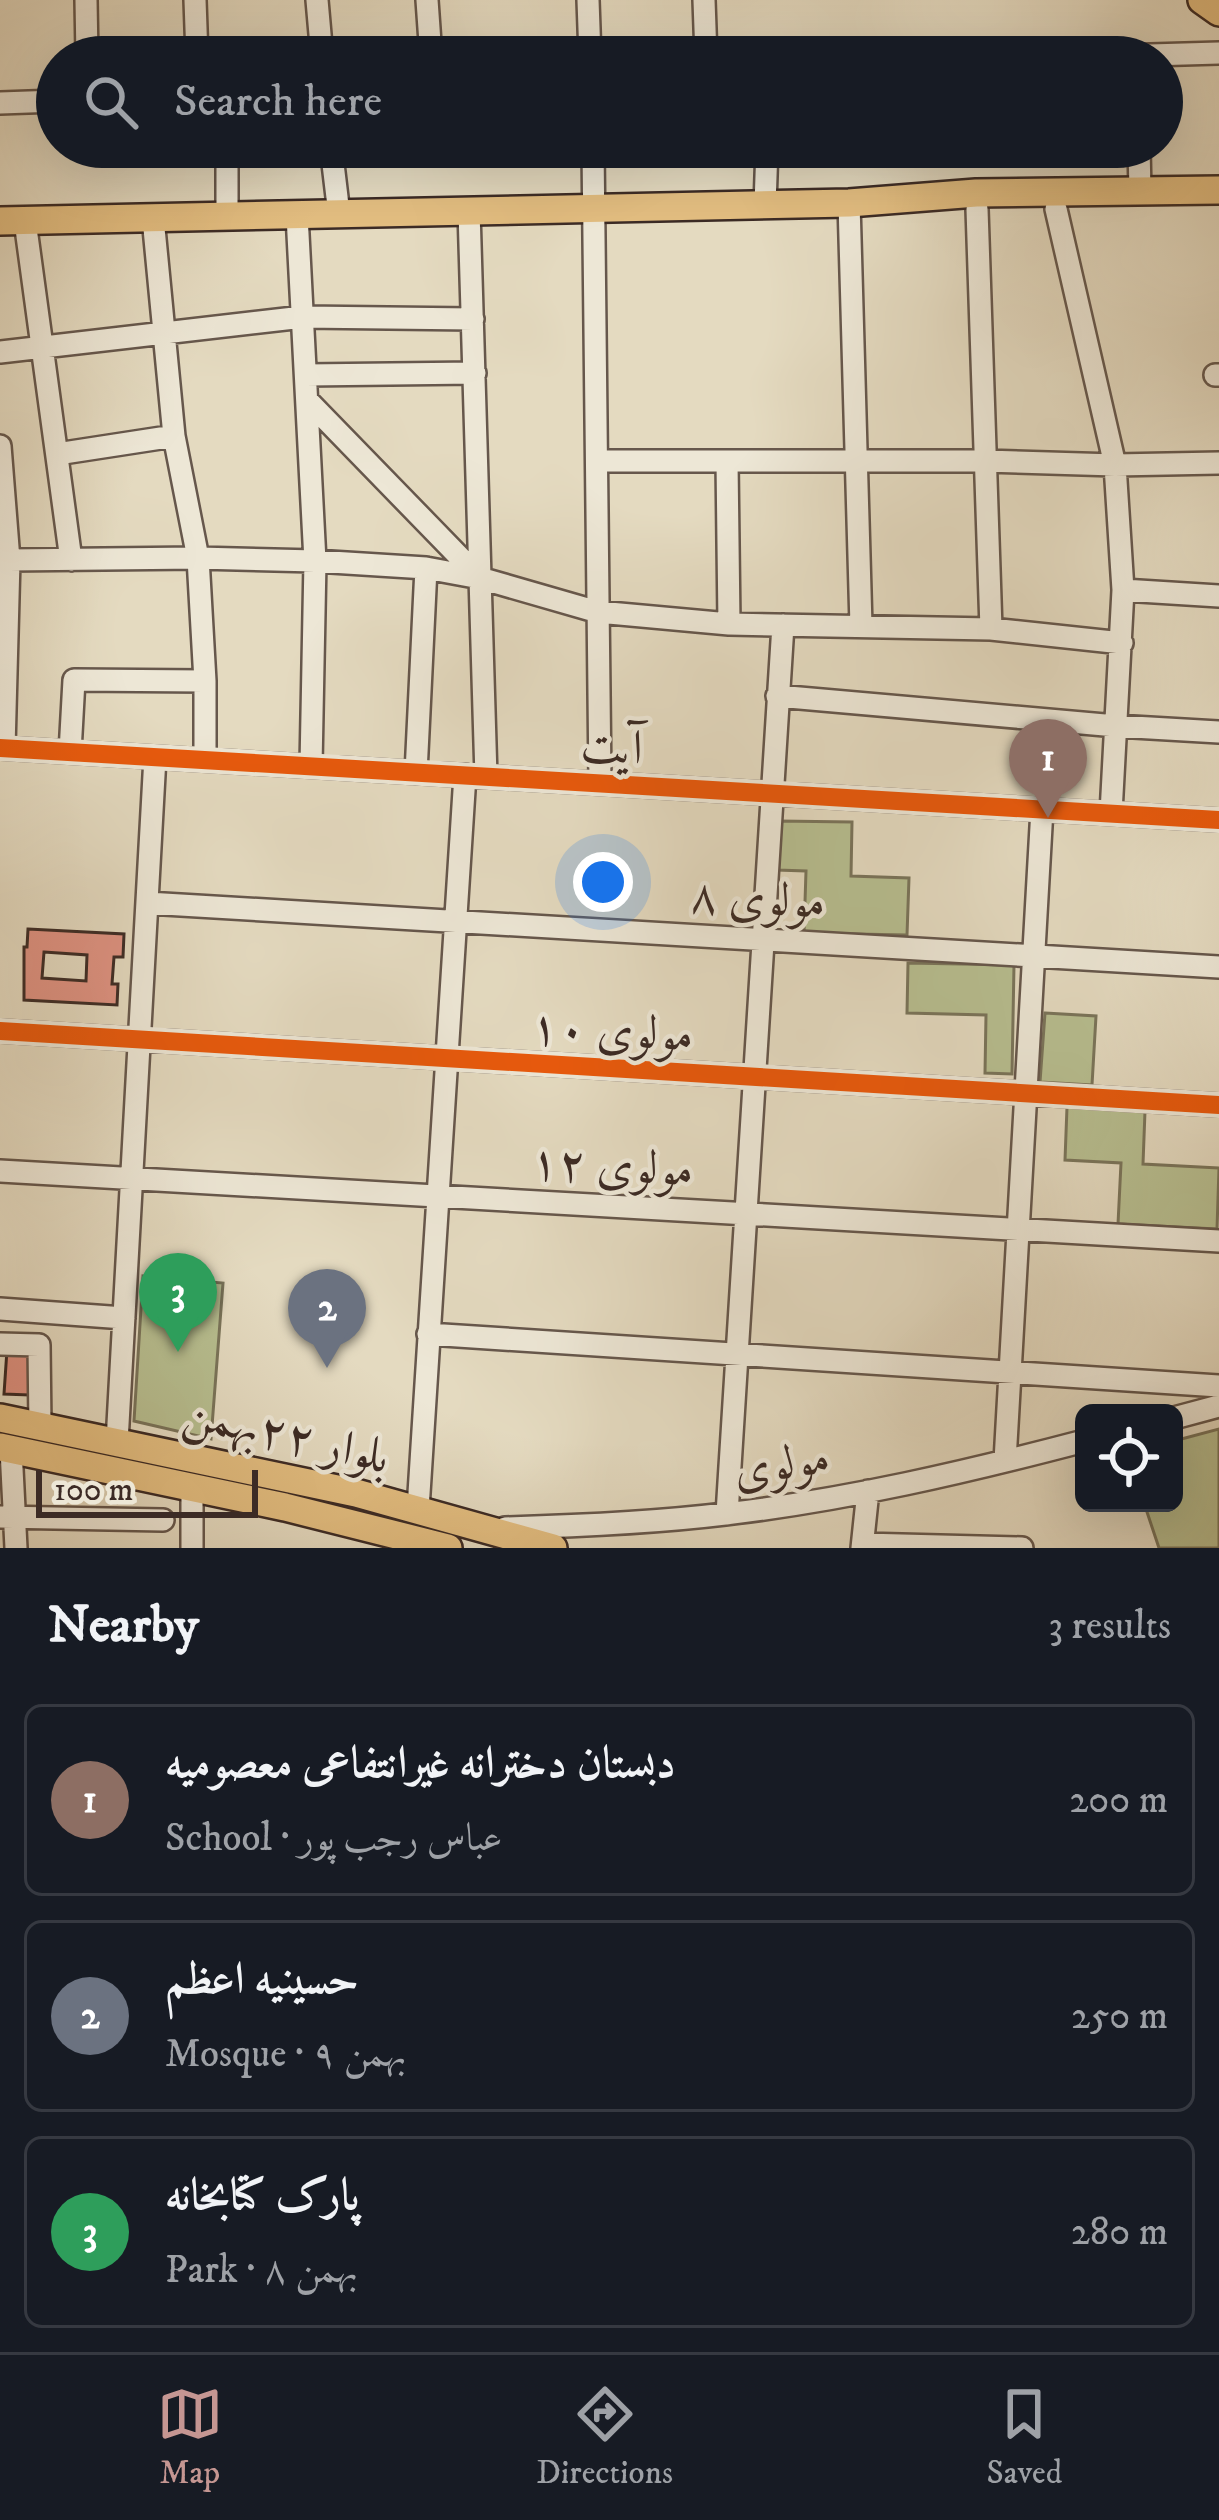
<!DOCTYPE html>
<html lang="en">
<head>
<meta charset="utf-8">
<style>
	:root { --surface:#171b24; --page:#20242c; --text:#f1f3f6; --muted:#9ea1a6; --line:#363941; --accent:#c59692 }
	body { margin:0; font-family:"IM FELL DW Pica",Amiri,serif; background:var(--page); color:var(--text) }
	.controls { position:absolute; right:36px; bottom:36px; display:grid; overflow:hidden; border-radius:18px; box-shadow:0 12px 48px #0002 }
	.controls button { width:108px; height:108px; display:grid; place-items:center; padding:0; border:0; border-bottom:3px solid var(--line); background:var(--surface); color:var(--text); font:60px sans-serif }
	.scale { position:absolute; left:36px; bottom:30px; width:222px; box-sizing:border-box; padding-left:12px; border:6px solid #3c2b25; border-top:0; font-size:33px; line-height:42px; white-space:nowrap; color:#3c2b25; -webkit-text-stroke:9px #ede7d6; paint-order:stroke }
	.you { position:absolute; left:603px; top:882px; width:42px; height:42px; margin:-30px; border:9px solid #fff; border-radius:50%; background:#1a73e8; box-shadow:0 0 0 18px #1a73e833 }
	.badge { display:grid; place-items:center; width:78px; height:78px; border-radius:50%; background:var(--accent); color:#fff; font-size:39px; font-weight:700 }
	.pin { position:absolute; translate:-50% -99px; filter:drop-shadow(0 3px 6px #0008) }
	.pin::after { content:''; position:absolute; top:63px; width:42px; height:36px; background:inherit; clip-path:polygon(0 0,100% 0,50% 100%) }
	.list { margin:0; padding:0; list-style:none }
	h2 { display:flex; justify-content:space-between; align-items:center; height:156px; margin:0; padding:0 48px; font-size:51px }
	h2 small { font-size:39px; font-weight:400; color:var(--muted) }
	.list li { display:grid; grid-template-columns:78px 1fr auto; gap:36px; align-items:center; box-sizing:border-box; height:192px; margin:0 24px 24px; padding:0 24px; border:3px solid var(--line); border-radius:18px }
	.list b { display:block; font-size:45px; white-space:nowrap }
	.list p { margin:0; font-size:39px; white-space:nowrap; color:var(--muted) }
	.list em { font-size:39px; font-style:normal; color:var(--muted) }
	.icon { flex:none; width:66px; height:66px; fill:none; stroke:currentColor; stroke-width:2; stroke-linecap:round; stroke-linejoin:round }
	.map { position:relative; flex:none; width:1219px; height:1548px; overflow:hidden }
	.search { position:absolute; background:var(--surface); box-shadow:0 12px 48px #0002; left:36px; right:36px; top:36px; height:132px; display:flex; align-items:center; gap:30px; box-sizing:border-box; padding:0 42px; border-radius:66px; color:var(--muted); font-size:45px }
	.sheet { height:804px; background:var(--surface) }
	nav { display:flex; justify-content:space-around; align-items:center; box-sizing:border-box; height:168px; border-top:3px solid var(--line); background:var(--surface); font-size:33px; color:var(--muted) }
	nav a { display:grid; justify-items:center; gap:6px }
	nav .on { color:var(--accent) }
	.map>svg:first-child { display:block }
	.green { fill:#b7be90; stroke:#7a745a; stroke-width:3 }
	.building { fill:#df9282; stroke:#3c2b25; stroke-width:3; fill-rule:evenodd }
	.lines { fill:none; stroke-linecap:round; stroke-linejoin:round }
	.minor-casing { stroke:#66574c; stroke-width:26 }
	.major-casing { stroke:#3c2b25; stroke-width:32 }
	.minor { stroke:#ede7d6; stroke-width:21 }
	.major { stroke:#e2bd80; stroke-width:27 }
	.cycleway-casing { stroke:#ede7d6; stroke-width:26 }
	.cycleway { stroke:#e8590c; stroke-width:18 }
	.labels { text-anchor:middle; stroke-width:9; stroke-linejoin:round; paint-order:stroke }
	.street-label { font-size:48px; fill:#3c2b25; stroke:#ede7d6 }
</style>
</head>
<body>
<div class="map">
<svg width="1219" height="1548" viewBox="0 0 1219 1548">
	<rect width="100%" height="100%" fill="#e4dac0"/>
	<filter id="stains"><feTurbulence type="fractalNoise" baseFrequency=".00167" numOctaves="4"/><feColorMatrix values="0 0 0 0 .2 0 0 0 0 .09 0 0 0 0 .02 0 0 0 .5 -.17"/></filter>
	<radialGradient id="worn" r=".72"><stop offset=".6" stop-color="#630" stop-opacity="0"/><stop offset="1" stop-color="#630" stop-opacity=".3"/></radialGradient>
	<path class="green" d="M 778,821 L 852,822 L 851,876 L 909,878 L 907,935 L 804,933 L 806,871 L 777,870 Z
		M 908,963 L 1014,965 L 1012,1074 L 985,1073 L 986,1015 L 907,1013 Z
		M 1045,1013 L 1096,1016 L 1092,1085 L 1040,1082 Z
		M 1067,1107 L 1145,1111 L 1143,1164 L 1219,1168 L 1217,1229 L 1118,1224 L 1121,1163 L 1065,1160 Z
		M 143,1276 L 223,1283 L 211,1439 L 134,1421 Z
		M 1219,1429 L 1219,1548 L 1159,1548 L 1144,1503 L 1174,1503 L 1174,1441 Z"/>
	<path class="building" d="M 28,929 L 124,934 L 123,957 L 114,957 L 112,984 L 118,984 L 117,1005 L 24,1000 L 24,947 L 27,947 ZM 44,952 L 87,955 L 86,981 L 42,978 Z
		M 8,1335 L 33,1337 L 29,1395 L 4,1394 Z"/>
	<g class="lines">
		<g class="minor-casing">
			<path id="minor" d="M 86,0 L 87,57
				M 195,0 L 197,57
				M 317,0 L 322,57
				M 427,0 L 431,57
				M 588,0 L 590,57
				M 704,0 L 706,57
				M 1081,57 L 1219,53
				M 0,103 L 57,101
				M 227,147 L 227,216
				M 331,147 L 339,214
				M 593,147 L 600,783
				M 1139,147 L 1140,192
				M 849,203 L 861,626
				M 765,205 L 767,147
				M 977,209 L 991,629
				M 1056,209 L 1115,465 L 1123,590 L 1111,813
				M 469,211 L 486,777
				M 297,215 L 315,561 L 311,766
				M 153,218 L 174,436 L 198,558 L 205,681 L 205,760
				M 25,221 L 71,560
				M 0,352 L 303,317 L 473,319
				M 306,375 L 475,373
				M 1215,375 L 1219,375
				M 307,400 L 480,578
				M 0,446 L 9,560 L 4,748
				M 57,454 L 174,436
				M 597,461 L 985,461 L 1115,465 L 1219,463
				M 727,461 L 729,624
				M 9,560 L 198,558 L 315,561 L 426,568 L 480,578 L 598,612 L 729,624 L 991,629 L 1122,643
				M 1123,590 L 1219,596
				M 777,696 L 1116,726 L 1219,732
				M 0,748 L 1219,820
				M 70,752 L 74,680 L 205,681
				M 416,773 L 426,568
				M 147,903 L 1219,967
				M 0,1031 L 1219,1105
				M 0,1171 L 1219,1241
				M 0,1309 L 124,1318
				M 428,1334 L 1219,1386
				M 0,1344 L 39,1345 L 40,1426
				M 1174,1418 L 1219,1406
				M 117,1442 L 155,757
				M 11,1449 L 16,1548
				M 1005,1461 L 1042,809
				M 192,1487 L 192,1548
				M 418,1509 L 465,775
				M 727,1514 L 783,625
				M 0,1517 L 163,1520
				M 505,1528 C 578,1526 651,1523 725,1514 C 846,1500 966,1472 1084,1441
				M 863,1544 L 1022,1548
				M 862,1548 L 868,1491"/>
		</g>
		<g class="major-casing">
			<path id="major" d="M 1202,0 L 1219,12
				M 0,221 L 849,203 L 976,193 L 1219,190
				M 0,1418 L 356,1493 L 553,1548
				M 0,1447 L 285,1507 L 448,1548"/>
		</g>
		<use href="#minor" class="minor"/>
		<use href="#major" class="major"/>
		<g class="cycleway-casing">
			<path id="cycleway" d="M 0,748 L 1219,820
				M 0,1031 L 1219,1105"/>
		</g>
		<use href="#cycleway" class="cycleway"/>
	</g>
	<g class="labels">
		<g class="street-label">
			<text transform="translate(612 745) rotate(3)" y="17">آیت</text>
			<text transform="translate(758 897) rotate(3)" y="17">مولوی ۸</text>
			<text transform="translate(612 1029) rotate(3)" y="17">مولوی ۱۰</text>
			<text transform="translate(612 1164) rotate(3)" y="17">مولوی ۱۲</text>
			<text transform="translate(287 1433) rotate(13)" y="17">بلوار ۲۲بهمن</text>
			<text transform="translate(781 1462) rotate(-9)" y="17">مولوی</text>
		</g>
	</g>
	<rect width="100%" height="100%" filter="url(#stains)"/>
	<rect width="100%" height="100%" fill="url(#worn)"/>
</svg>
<div class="controls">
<button><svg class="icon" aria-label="locate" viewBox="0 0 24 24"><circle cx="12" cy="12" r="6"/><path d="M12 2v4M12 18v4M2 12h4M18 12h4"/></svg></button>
</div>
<div class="scale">100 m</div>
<div class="you"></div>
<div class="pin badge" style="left:1048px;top:818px;background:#8d6e63">1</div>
<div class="pin badge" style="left:327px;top:1368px;background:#6b7280">2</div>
<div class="pin badge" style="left:178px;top:1352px;background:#2e9e5b">3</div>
<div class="search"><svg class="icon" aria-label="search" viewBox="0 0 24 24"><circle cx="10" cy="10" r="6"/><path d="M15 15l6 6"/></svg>Search here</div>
</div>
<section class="sheet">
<h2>Nearby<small>3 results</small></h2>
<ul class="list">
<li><span class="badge" style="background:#8d6e63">1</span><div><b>دبستان دخترانه غیرانتفاعی معصومیه</b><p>School · عباس رجب پور</p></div><em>200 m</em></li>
<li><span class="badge" style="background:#6b7280">2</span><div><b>حسینیه اعظم</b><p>Mosque · بهمن ۹</p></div><em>250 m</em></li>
<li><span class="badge" style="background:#2e9e5b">3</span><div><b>پارک کتابخانه</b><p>Park · بهمن ۸</p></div><em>280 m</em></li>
</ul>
</section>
<nav>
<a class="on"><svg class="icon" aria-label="map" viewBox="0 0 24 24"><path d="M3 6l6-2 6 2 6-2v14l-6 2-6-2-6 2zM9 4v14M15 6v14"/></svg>Map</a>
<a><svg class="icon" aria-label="directions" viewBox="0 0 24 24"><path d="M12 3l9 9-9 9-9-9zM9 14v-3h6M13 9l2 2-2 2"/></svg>Directions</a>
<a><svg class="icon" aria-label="saved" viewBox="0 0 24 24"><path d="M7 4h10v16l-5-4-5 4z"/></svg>Saved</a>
</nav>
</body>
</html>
